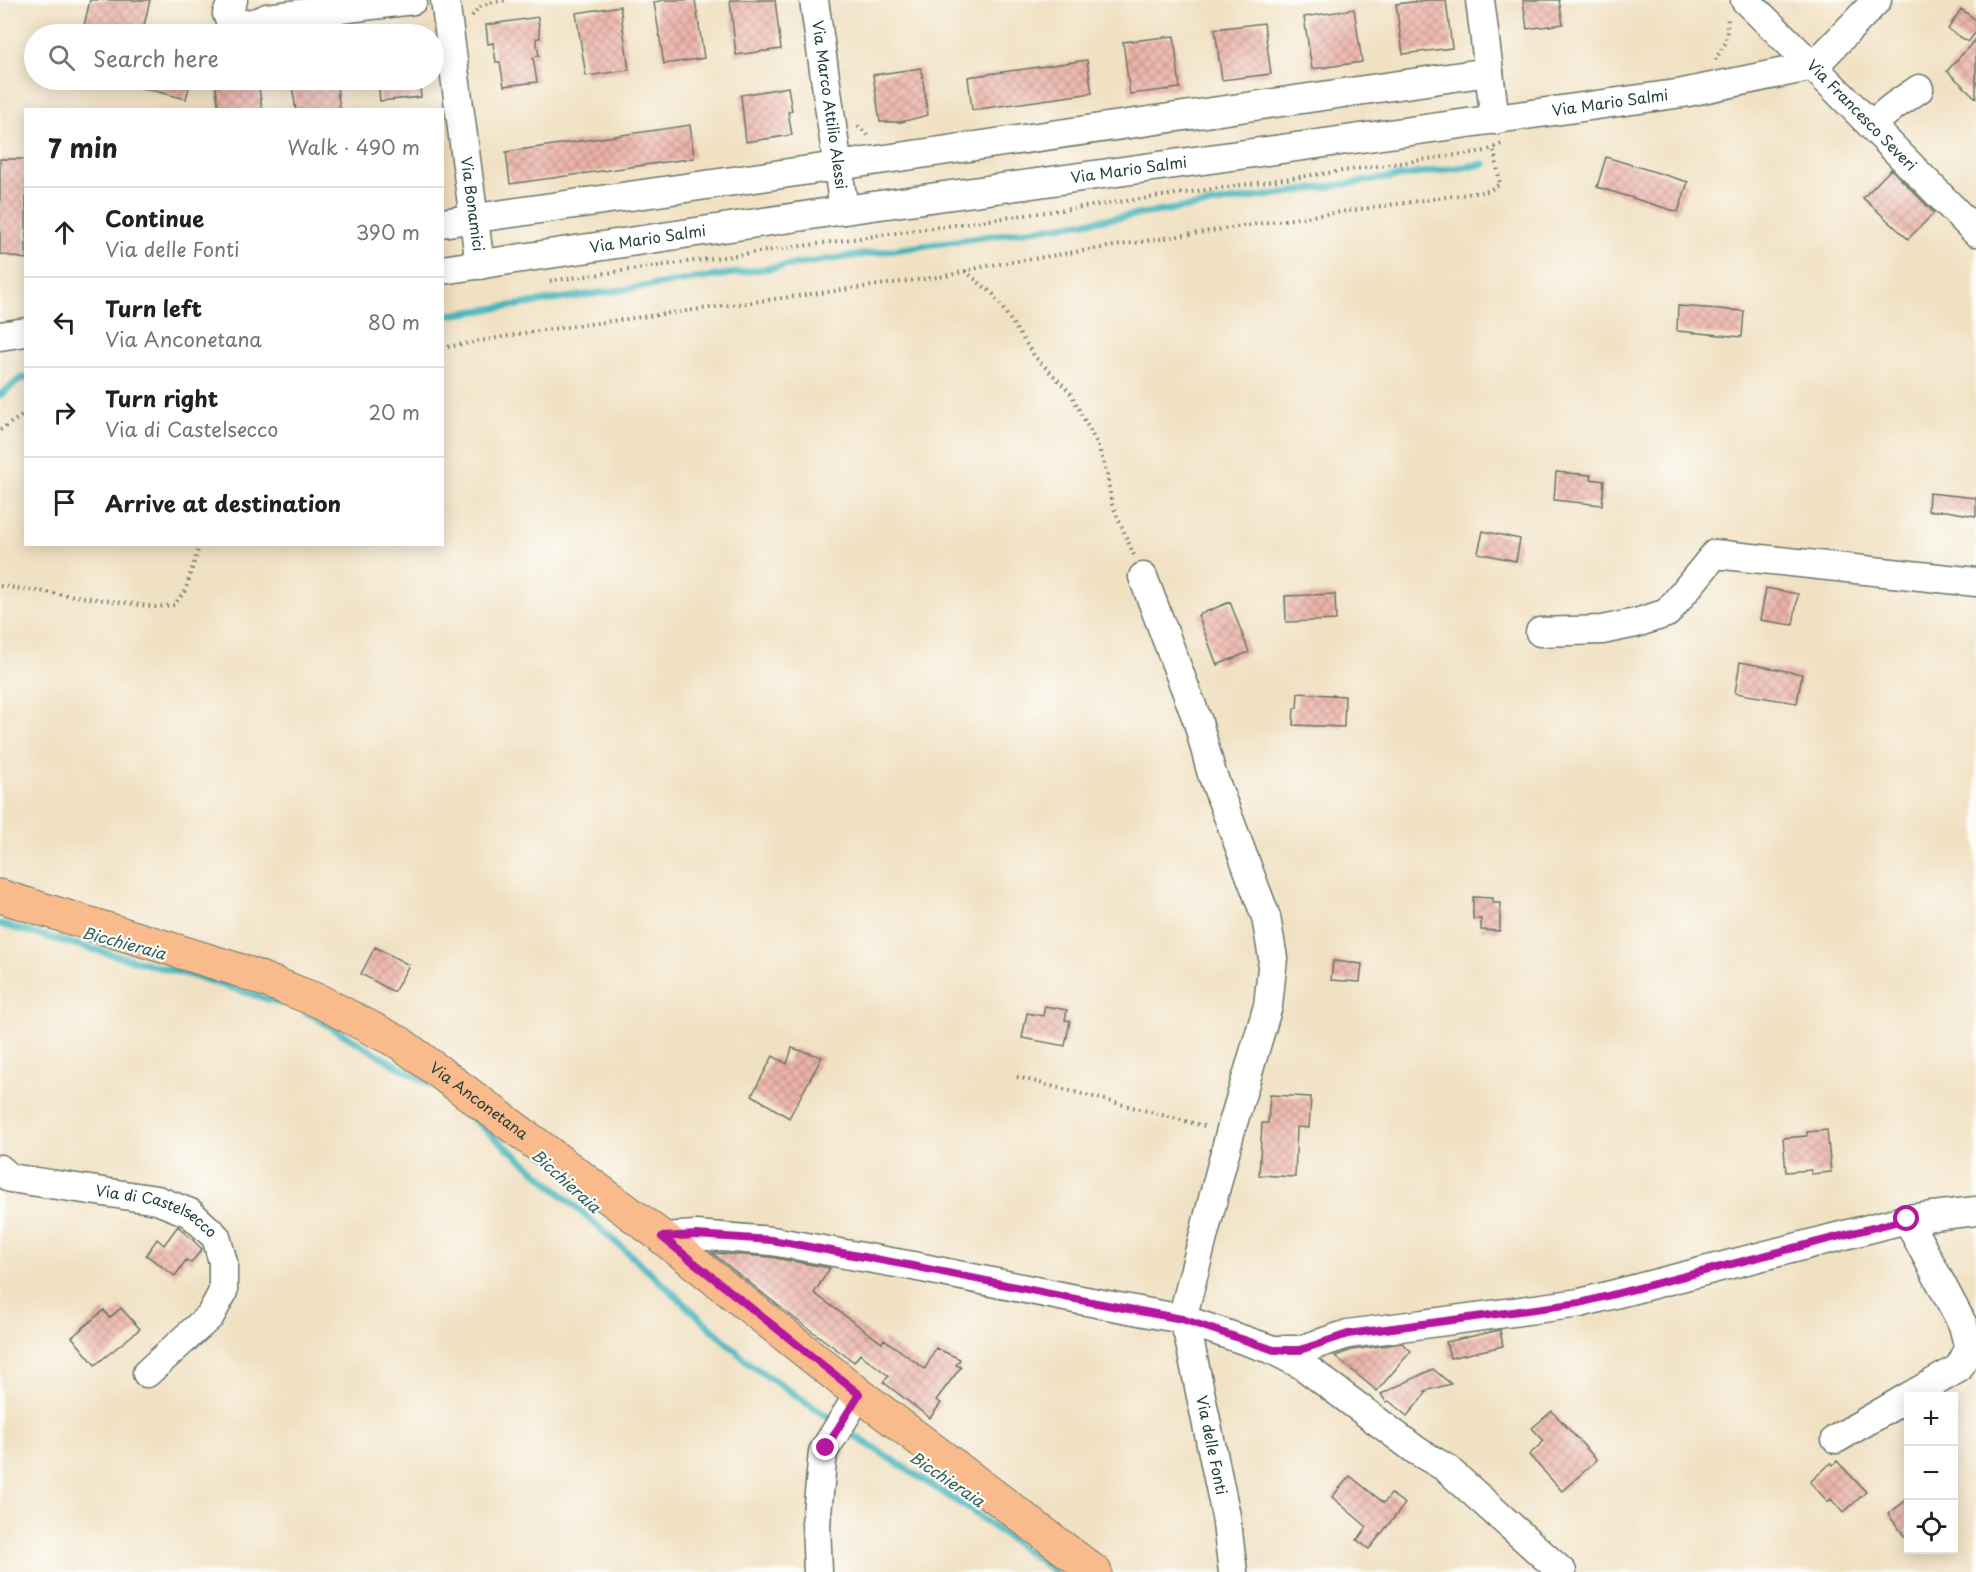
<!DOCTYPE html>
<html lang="en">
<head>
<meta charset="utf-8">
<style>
	:root { --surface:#fff; --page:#f2f2f2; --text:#202124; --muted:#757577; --line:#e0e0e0 }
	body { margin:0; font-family:"Playpen Sans",sans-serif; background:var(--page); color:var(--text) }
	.controls { position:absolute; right:18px; bottom:18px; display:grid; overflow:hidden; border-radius:0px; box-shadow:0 3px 15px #0003 }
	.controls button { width:54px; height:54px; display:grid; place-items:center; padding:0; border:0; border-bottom:2px solid var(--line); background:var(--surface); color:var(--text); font:30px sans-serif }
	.stop { position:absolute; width:18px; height:18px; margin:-14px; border:4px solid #b5179e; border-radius:50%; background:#fff }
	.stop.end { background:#b5179e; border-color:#fff; box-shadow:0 2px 6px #0008 }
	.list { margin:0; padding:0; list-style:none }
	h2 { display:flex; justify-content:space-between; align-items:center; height:78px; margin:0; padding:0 24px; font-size:26px }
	h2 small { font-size:20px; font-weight:400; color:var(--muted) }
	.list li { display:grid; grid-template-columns:39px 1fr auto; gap:18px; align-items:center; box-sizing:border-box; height:90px; padding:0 24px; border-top:2px solid var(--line) }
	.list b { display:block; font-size:22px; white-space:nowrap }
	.list p { margin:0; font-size:20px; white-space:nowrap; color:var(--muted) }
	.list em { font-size:20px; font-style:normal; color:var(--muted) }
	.icon { flex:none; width:33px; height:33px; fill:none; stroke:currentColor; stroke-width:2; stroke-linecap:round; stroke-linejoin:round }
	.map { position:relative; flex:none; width:1976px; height:1572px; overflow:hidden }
	.search { position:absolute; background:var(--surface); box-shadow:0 3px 15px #0003; left:24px; top:24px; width:420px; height:66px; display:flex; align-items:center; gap:15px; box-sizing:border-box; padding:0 21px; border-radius:33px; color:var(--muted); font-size:22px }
	.panel { position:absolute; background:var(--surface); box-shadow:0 3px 15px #0003; left:24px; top:108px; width:420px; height:438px; border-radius:0px }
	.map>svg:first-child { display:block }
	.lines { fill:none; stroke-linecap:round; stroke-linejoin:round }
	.stream { stroke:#45b5bc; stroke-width:7 }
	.building { fill:url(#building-cross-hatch) }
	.minor-casing { stroke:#687666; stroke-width:31 }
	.major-casing { stroke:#687666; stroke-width:35 }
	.path { stroke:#687666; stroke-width:4; stroke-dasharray:1.5 4.5; stroke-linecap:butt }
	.minor { stroke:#fff; stroke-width:28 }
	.major { stroke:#fabb8c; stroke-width:33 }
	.route { stroke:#b5179e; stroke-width:8 }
	.labels { text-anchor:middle; stroke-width:4.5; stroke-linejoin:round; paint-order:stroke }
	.street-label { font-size:15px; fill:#1f3d34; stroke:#fdfcf7 }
	.water-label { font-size:16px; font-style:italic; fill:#2a615d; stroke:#fdfcf7 }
</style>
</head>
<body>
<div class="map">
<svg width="1976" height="1572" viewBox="0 0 1976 1572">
	<defs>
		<pattern id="building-cross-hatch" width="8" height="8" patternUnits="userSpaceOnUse" patternTransform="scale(1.5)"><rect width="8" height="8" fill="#edb3a9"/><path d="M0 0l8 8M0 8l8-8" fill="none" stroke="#bf938a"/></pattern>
	</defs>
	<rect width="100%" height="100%" fill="#fdfcf7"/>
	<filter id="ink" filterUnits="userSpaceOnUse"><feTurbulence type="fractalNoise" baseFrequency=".0167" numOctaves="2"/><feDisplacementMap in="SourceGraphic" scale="12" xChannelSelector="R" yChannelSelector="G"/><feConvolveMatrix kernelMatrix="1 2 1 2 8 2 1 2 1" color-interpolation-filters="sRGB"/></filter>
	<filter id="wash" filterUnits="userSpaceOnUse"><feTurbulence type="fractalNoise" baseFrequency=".008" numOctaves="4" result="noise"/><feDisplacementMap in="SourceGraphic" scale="24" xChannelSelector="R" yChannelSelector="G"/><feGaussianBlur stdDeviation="1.35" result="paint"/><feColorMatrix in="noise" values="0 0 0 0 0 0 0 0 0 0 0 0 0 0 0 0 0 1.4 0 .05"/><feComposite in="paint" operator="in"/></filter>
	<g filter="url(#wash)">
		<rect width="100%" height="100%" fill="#f1e1c3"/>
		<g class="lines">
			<path class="stream" d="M 442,316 L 1484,164
				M 0,395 L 22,378 L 26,378
				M 0,924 L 200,978 L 280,1003
				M 305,1012 L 432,1086
				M 441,1093 L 533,1169 L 651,1273 L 751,1365 L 835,1422
				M 844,1429 L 969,1509 L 1055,1572"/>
		</g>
		<g id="blocks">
			<path class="building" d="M 90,0 L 150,0 L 142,34 L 82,34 Z
				M 664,0 L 695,0 L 704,58 L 664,64 L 654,2 Z
				M 730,0 L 775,0 L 781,49 L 736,55 Z
				M 1428,0 L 1446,0 L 1452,48 L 1403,54 L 1396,4 Z
				M 1523,0 L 1559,0 L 1563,24 L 1527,29 Z
				M 620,6 L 629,70 L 586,76 L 576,13 Z
				M 1354,9 L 1362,62 L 1312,69 L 1304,17 Z
				M 1961,9 L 1976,20 L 1976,32 L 1968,42 L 1948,29 Z
				M 538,17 L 540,38 L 536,38 L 539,56 L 533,57 L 537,82 L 504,86 L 500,62 L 496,62 L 493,43 L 488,44 L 486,25 Z
				M 1264,23 L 1271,74 L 1222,80 L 1215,29 Z
				M 1174,36 L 1180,88 L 1130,94 L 1123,42 Z
				M 1976,39 L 1976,98 L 1947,71 Z
				M 1087,60 L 1092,93 L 972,110 L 968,77 Z
				M 921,68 L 928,115 L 901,122 L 880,122 L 873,75 Z
				M 136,80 L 191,80 L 186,99 L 135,86 Z
				M 215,80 L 258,80 L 262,110 L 219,110 Z
				M 291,80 L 336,80 L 340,110 L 296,110 Z
				M 378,80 L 419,80 L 421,97 L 380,101 Z
				M 788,87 L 792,111 L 788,112 L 792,135 L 746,142 L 741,95 Z
				M 690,125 L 694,158 L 510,184 L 506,152 Z
				M 1606,157 L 1688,182 L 1678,212 L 1597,187 Z
				M 0,159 L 26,159 L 26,259 L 0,254 Z
				M 1891,169 L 1934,213 L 1908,239 L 1863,198 Z
				M 1678,306 L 1744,311 L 1742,337 L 1677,331 Z
				M 1556,472 L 1591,475 L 1591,479 L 1604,481 L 1602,505 L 1554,500 Z
				M 1929,493 L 1976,498 L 1976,516 L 1946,511 L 1928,511 Z
				M 1483,531 L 1520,539 L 1516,561 L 1478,553 Z
				M 1766,588 L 1798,594 L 1793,625 L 1760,620 Z
				M 1335,594 L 1336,620 L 1286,622 L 1285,596 Z
				M 1230,602 L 1249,652 L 1217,665 L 1198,615 Z
				M 1740,662 L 1802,674 L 1797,703 L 1735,693 Z
				M 1298,693 L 1345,696 L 1344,727 L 1293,725 L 1294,708 L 1297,708 Z
				M 1473,897 L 1493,898 L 1493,903 L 1500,903 L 1500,931 L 1481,930 L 1481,919 L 1473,919 Z
				M 375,947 L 409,965 L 394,992 L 361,974 Z
				M 1333,961 L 1362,964 L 1360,982 L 1331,980 Z
				M 1045,1006 L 1067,1010 L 1065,1020 L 1070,1021 L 1065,1046 L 1022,1038 L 1027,1013 L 1043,1016 Z
				M 792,1048 L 822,1057 L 789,1118 L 752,1095 L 773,1056 L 787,1064 Z
				M 1270,1095 L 1311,1097 L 1309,1128 L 1297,1127 L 1295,1177 L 1259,1175 L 1262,1123 L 1268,1123 Z
				M 1827,1130 L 1831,1172 L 1811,1174 L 1811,1170 L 1786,1172 L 1783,1138 L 1807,1136 L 1807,1132 Z
				M 178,1226 L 202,1249 L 191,1263 L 186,1260 L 175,1276 L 146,1255 L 157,1239 L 164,1245 Z
				M 712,1253 L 770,1257 L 830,1268 L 814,1293 L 882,1343 L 884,1339 L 925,1369 L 936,1348 L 960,1359 L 956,1365 L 961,1367 L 936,1400 L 941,1403 L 930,1418 L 883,1382 L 889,1376 L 860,1354 L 854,1362 L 794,1318 Z
				M 121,1308 L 140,1329 L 95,1365 L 72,1337 L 104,1310 L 109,1318 Z
				M 1500,1330 L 1503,1346 L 1450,1358 L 1446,1342 Z
				M 1402,1343 L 1411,1351 L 1377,1391 L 1335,1356 L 1352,1350 Z
				M 1433,1369 L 1451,1384 L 1425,1391 L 1427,1392 L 1407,1416 L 1389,1401 L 1386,1402 L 1381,1394 Z
				M 1552,1411 L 1597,1460 L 1562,1491 L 1529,1455 L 1544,1441 L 1532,1428 Z
				M 1837,1461 L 1866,1492 L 1843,1513 L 1831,1499 L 1828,1502 L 1810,1482 L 1831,1463 L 1833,1465 Z
				M 1350,1476 L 1384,1503 L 1391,1494 L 1405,1504 L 1369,1549 L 1357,1540 L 1367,1527 L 1332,1497 Z
				M 1908,1499 L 1908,1541 L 1888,1514 Z"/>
		</g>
	</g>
	<g filter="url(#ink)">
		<use href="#blocks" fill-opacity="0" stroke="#687666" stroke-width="1.5"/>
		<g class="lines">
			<g class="minor-casing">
				<g id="minor">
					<path d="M 233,0 L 227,14 C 233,30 254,24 267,18 L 413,0"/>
					<path id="s1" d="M 445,0 L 480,265"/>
					<path id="s2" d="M 814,0 L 844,210"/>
					<path d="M 1480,0 L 1495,120"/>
					<path id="s3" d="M 1745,0 C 1824,75 1899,155 1976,232"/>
					<path d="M 1814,66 L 1877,0"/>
					<path d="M 1871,125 L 1894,106 L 1919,89"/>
					<path d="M 442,223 L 1489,72"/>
					<path id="s4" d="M 442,270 L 844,210 L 1683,93 L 1814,66"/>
					<path d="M 0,336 L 26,332"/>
					<path id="s5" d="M 1143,577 L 1198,722 L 1211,771 L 1266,917 L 1273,958 L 1268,1006 L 1230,1133 L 1182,1319 L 1188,1334 L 1226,1516 L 1233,1572"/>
					<path d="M 1540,632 L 1602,630 L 1636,623 L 1667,613 L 1715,554 L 1976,582"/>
					<path id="s6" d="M 0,1169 L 10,1178 L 157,1200 L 190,1213 L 216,1237 L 223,1262 L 223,1292 L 210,1316 L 147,1373"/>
					<path d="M 1907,1219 L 1963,1325 L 1969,1349 L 1959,1368 L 1910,1396"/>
					<path d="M 662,1237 L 696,1235 L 772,1241 L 913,1266 L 1070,1298 L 1182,1319 L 1273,1350 L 1300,1350 L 1348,1334 L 1580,1303 L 1907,1219 L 1976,1211"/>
					<path d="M 1273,1350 L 1302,1365 L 1417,1451 L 1446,1468 L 1562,1572"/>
					<path d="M 1836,1439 L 1908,1397"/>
					<path d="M 818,1572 L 816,1524 L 823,1452 L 859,1394"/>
				</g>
			</g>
			<g class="major-casing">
				<g id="major">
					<path id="s7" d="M 0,896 L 239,970 L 319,1001 L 400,1043 L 662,1237 L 859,1394 L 1095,1572"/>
				</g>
			</g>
			<path class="path" d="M 472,16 C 480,3 492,2 507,0
				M 1715,60 L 1726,42 L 1728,17
				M 858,126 L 870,137
				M 965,271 L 993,294 L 1035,357 L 1070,392 L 1099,448 L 1107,475 L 1112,504 L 1134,555
				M 550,281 L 1486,151 L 1504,143
				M 442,348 L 530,332 L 946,276 L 986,266 L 1249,225 L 1488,191 L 1500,184 L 1494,149
				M 0,430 L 26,413
				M 0,586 L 156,607 L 174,605 L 185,591 L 200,544
				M 1017,1077 L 1208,1127"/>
			<use href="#minor" class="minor"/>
			<use href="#major" class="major"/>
		</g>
	</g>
	<g class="lines" filter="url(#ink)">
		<path class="route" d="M 826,1448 L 859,1394 L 662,1237 L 696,1235 L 772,1240 L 913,1266 L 1070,1298 L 1182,1319 L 1274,1350 L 1300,1350 L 1348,1334 L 1580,1303 L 1907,1219"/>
	</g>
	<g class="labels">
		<g class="street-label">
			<text dy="5" stroke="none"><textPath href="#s4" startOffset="1180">Via Mario Salmi</textPath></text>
			<text dy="5" stroke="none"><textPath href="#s2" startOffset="106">Via Marco Attilio Alessi</textPath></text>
			<text dy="5" stroke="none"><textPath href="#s3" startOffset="164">Via Francesco Severi</textPath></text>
			<text dy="5" stroke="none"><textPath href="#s4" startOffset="694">Via Mario Salmi</textPath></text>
			<text dy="5" stroke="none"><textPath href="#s1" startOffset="206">Via Bonamici</textPath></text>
			<text dy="5" stroke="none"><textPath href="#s4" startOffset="208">Via Mario Salmi</textPath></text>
			<text dy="5" stroke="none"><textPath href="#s7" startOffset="525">Via Anconetana</textPath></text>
			<text dy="5" stroke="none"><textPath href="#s6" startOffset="165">Via di Castelsecco</textPath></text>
			<text dy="5" stroke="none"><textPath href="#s5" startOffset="906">Via delle Fonti</textPath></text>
		</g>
		<g class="water-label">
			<text transform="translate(124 943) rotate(15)" y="6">Bicchieraia</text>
			<text transform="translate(566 1181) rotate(42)" y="6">Bicchieraia</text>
			<text transform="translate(947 1479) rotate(34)" y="6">Bicchieraia</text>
		</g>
	</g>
</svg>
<div class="controls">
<button>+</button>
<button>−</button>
<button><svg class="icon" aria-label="locate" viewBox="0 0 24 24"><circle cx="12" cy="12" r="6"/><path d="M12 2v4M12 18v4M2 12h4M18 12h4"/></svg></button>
</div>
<div class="stop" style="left:1907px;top:1219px"></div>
<div class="stop end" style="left:826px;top:1448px"></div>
<div class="search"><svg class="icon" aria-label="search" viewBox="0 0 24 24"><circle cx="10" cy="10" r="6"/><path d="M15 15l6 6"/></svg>Search here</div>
<section class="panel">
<h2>7 min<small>Walk · 490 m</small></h2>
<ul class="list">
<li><svg class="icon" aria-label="ahead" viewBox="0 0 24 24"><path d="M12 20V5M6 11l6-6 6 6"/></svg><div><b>Continue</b><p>Via delle Fonti</p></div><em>390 m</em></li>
<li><svg class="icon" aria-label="left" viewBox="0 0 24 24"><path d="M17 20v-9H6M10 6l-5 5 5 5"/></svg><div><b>Turn left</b><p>Via Anconetana</p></div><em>80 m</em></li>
<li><svg class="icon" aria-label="right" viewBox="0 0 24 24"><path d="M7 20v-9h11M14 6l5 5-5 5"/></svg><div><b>Turn right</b><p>Via di Castelsecco</p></div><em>20 m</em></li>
<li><svg class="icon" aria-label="arrive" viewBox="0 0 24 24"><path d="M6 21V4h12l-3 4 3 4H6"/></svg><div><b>Arrive at destination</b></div></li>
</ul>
</section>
</div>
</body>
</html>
